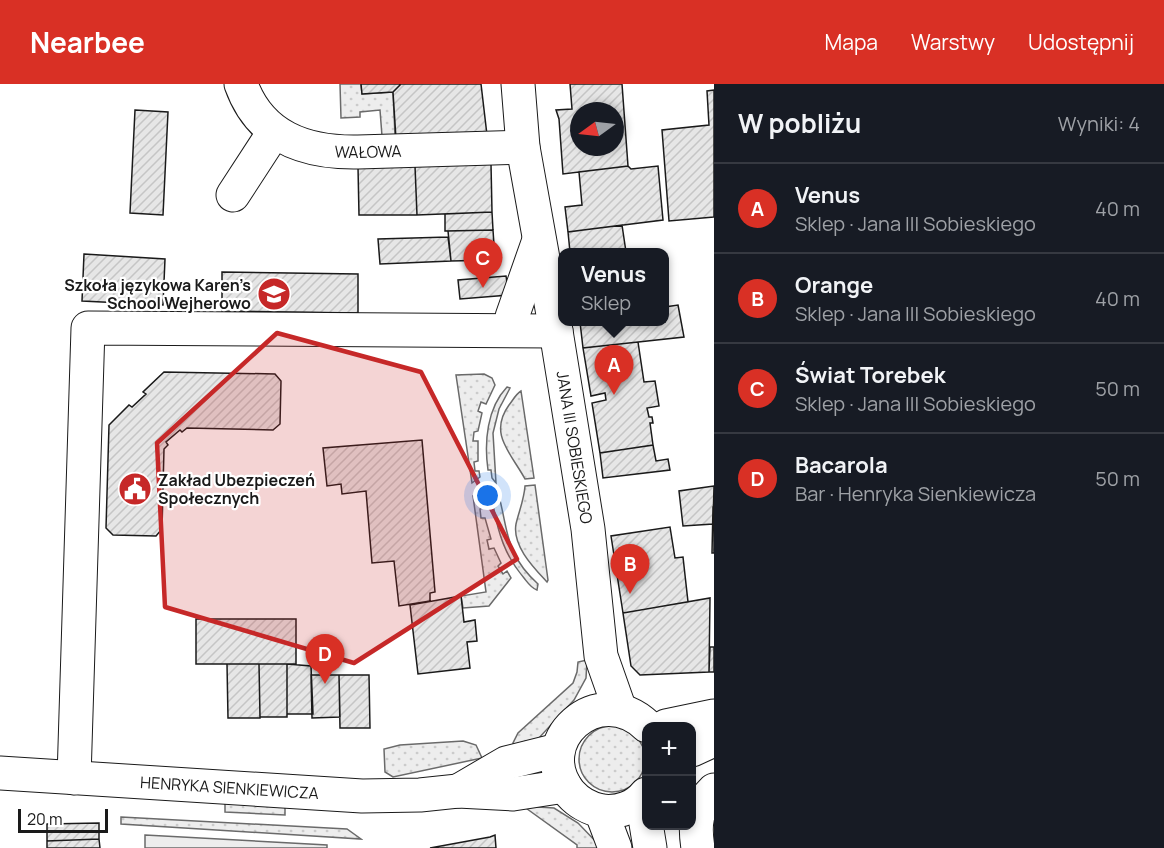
<!DOCTYPE html>
<html lang="pl">
<head>
<meta charset="utf-8">
<style>
	:root { --surface:#171b24; --page:#242831; --text:#f1f3f6; --muted:#9ea1a6; --line:#363941; --accent:#d93025 }
	body { margin:0; font-family:Manrope,sans-serif; background:var(--page); color:var(--text) }
	.controls { position:absolute; right:18px; bottom:18px; display:grid; overflow:hidden; border-radius:12px; box-shadow:0 3px 9px #0003 }
	.controls button { width:54px; height:54px; display:grid; place-items:center; padding:0; border:0; border-bottom:2px solid var(--line); background:var(--surface); color:var(--text); font:30px sans-serif }
	.compass { position:absolute; left:570px; top:18px; width:54px; height:54px; border-radius:50%; background:var(--surface); box-shadow:0 3px 9px #0003; rotate:255deg }
	.scale { position:absolute; left:18px; bottom:15px; width:90px; box-sizing:border-box; padding-left:6px; border:3px solid #1a1a1a; border-top:0; font-size:16px; line-height:21px; white-space:nowrap; color:#1a1a1a; -webkit-text-stroke:4px #fff; paint-order:stroke }
	.you { position:absolute; left:488px; top:412px; width:21px; height:21px; margin:-15px; border:4px solid #fff; border-radius:50%; background:#1a73e8; box-shadow:0 0 0 9px #1a73e833 }
	.badge { display:grid; place-items:center; width:39px; height:39px; border-radius:50%; background:var(--accent); color:#fff; font-size:20px; font-weight:700 }
	.pin { position:absolute; translate:-50% -50px; filter:drop-shadow(0 2px 3px #0008) }
	.pin::after { content:''; position:absolute; top:32px; width:21px; height:18px; background:inherit; clip-path:polygon(0 0,100% 0,50% 100%) }
	.popup { position:absolute; left:558px; top:164px; width:111px; height:78px; box-sizing:border-box; display:grid; place-content:center; border-radius:12px; background:var(--surface); filter:drop-shadow(0 2px 4px #0005); font-size:20px; white-space:nowrap; color:var(--muted) }
	.popup b { font-size:22px; color:var(--text) }
	.popup::after { content:''; position:absolute; left:50%; top:100%; margin-left:-12px; border:12px solid transparent; border-top-color:var(--surface) }
	.list { margin:0; padding:0; list-style:none }
	h2 { display:flex; justify-content:space-between; align-items:center; height:78px; margin:0; padding:0 24px; font-size:26px }
	h2 small { font-size:20px; font-weight:400; color:var(--muted) }
	.list li { display:grid; grid-template-columns:39px 1fr auto; gap:18px; align-items:center; box-sizing:border-box; height:90px; padding:0 24px; border-top:2px solid var(--line) }
	.list b { display:block; font-size:22px; white-space:nowrap }
	.list p { margin:0; font-size:20px; white-space:nowrap; color:var(--muted) }
	.list em { font-size:20px; font-style:normal; color:var(--muted) }
	.map { position:relative; flex:none; width:714px; height:764px; overflow:hidden }
	header { display:flex; align-items:center; gap:36px; box-sizing:border-box; height:84px; padding:0 30px; background:var(--accent); color:#fff }
	header strong { font-size:28px }
	nav { display:flex; gap:33px; margin-inline-start:auto; font-size:21px }
	main { display:flex }
	aside { flex:1; background:var(--surface) }
	.map>svg:first-child { display:block }
	.grass { fill:url(#grass-dots); stroke:#6a6a6a; stroke-width:1.5 }
	.pitch { fill:#ededed; stroke:#6a6a6a; stroke-width:1.5 }
	.building { fill:url(#building-hatch); stroke:#1a1a1a; stroke-width:1.5; fill-rule:evenodd }
	.lines { fill:none; stroke-linecap:round; stroke-linejoin:round }
	.minor-casing { stroke:#1a1a1a; stroke-width:35 }
	.minor { stroke:#fff; stroke-width:33 }
	.marked { fill:#c62828; fill-opacity:0.2; stroke:#c62828; stroke-width:4.5; stroke-linejoin:round }
	.labels { text-anchor:middle; stroke-width:4.5; stroke-linejoin:round; paint-order:stroke }
	.street-label { font-size:16px; fill:#1a1a1a; stroke:#fff }
	.poi-label { font-size:16px; font-weight:bold; fill:#1a1a1a; stroke:#fff; text-anchor:end }
</style>
</head>
<body>
<header>
<strong>Nearbee</strong>
<nav><a>Mapa</a><a>Warstwy</a><a>Udostępnij</a></nav>
</header>
<main>
<div class="map">
<svg width="714" height="764" viewBox="0 0 714 764">
	<defs>
		<pattern id="grass-dots" width="8" height="8" patternUnits="userSpaceOnUse" patternTransform="scale(1.5)"><rect width="8" height="8" fill="#ededed"/><path d="M2 2h.1M6 6h.1" fill="none" stroke="#cbcbcb" stroke-width="1.8" stroke-linecap="round"/></pattern>
		<pattern id="building-hatch" width="6" height="6" patternUnits="userSpaceOnUse" patternTransform="scale(1.5)"><rect width="6" height="6" fill="#e6e6e6"/><path d="M-1 1l2-2M0 6l6-6M5 7l2-2" fill="none" stroke="#c5c5c5"/></pattern>
	</defs>
	<rect width="100%" height="100%" fill="#fff"/>
	<path class="grass" d="M 340,0 L 361,0 L 362,10 L 393,8 L 395,51 L 382,52 L 380,26 L 360,28 L 360,33 L 341,34 Z
		M 484,290 L 492,294 L 495,301 L 486,320 L 481,318 L 478,327 L 482,329 L 478,347 L 474,348 L 473,357 L 478,357 L 478,377 L 474,378 L 475,387 L 479,387 L 480,393 L 472,399 L 456,291 Z
		M 507,303 L 510,304 L 509,306 L 499,325 L 493,349 L 496,399 L 492,394 L 491,386 L 488,386 C 484,358 487,324 507,303 Z
		M 521,307 L 534,394 L 525,395 C 511,369 488,350 509,321 C 513,316 516,310 521,307 Z
		M 535,401 L 548,496 L 547,498 C 534,484 512,462 516,440 C 519,427 524,416 525,402 Z
		M 497,405 C 509,445 503,468 538,500 L 537,506 C 531,504 528,499 524,494 C 505,472 498,449 493,420 L 496,420 L 494,412 Z
		M 473,412 L 477,412 L 483,416 L 484,424 L 480,425 L 481,434 L 485,434 L 491,455 L 487,456 L 489,465 L 494,464 L 501,479 L 498,482 L 503,490 L 507,487 L 511,494 L 489,522 L 463,524 L 461,512 L 486,508 Z
		M 587,576 L 586,594 L 574,616 L 538,655 L 514,666 L 513,659 L 518,649 L 573,599 L 577,588 L 578,578 Z
		M579 675a33 33 0 1 1 66 0a33 33 0 1 1-66 0Z
		M 463,657 L 476,661 L 482,674 L 393,693 L 385,688 L 384,665 L 400,661 Z
		M 225,719 L 285,723 L 285,731 L 225,728 Z
		M 523,722 L 554,724 L 578,739 L 602,764 L 577,764 L 577,761 Z
		M 121,733 L 347,745 L 361,755 L 121,740 Z"/>
	<path class="pitch" d="M 145,751 L 327,761 L 327,764 L 145,764 Z"/>
	<path class="building" d="M 361,0 L 401,0 L 393,8 L 362,10 Z
		M 401,0 L 481,0 L 487,51 L 396,55 L 393,8 Z
		M 570,0 L 622,0 L 628,82 L 563,90 L 559,35 L 556,26 L 572,25 ZM 579,27 L 615,27 L 615,63 L 579,63 Z
		M 714,6 L 714,133 L 669,137 L 662,46 L 709,41 L 707,7 Z
		M 135,26 L 168,28 L 163,131 L 130,129 Z
		M 491,80 L 492,128 L 417,131 L 415,82 Z
		M 415,82 L 417,131 L 359,131 L 358,83 Z
		M 628,82 L 631,85 L 658,82 L 663,136 L 568,148 L 565,123 L 582,121 L 579,88 Z
		M 492,128 L 493,146 L 445,147 L 445,130 Z
		M 622,141 L 626,168 L 570,168 L 568,148 Z
		M 493,146 L 495,176 L 451,177 L 448,147 Z
		M 448,153 L 451,177 L 380,180 L 378,155 Z
		M 84,170 L 165,175 L 163,221 L 82,217 Z
		M 222,188 L 358,190 L 358,229 L 222,227 Z
		M 506,192 L 509,211 L 460,215 L 458,196 Z
		M 678,221 L 684,253 L 583,264 L 580,238 L 665,238 L 665,223 Z
		M 638,258 L 644,298 L 655,297 L 659,322 L 647,324 L 649,333 L 652,333 L 653,339 L 650,339 L 653,361 L 600,369 L 592,319 L 606,316 L 605,309 L 591,312 L 583,264 Z
		M 164,288 L 275,290 L 281,297 L 280,340 L 273,346 L 187,344 L 182,348 L 180,346 L 166,358 L 168,361 L 164,365 L 162,445 L 156,452 L 113,451 L 106,444 L 109,341 L 129,321 L 132,323 L 146,310 L 143,308 Z
		M 422,356 L 435,508 L 430,509 L 430,517 L 399,522 L 394,477 L 372,479 L 366,407 L 342,410 L 341,400 L 327,402 L 323,364 Z
		M 653,361 L 656,377 L 668,375 L 670,386 L 603,394 L 600,369 Z
		M 714,402 L 713,440 L 683,442 L 679,407 Z
		M 713,423 L 714,423 L 714,469 L 712,469 Z
		M 670,443 L 675,474 L 683,473 L 688,518 L 623,529 L 611,452 Z
		M 461,512 L 464,538 L 475,536 L 477,557 L 467,558 L 470,584 L 418,590 L 410,521 Z
		M 710,514 L 709,588 L 640,591 L 631,582 L 623,529 Z
		M 196,535 L 296,535 L 296,580 L 196,580 Z
		M 710,563 L 714,563 L 714,588 L 709,588 Z
		M 227,580 L 259,580 L 260,634 L 228,634 Z
		M 259,580 L 287,580 L 287,633 L 260,633 Z
		M 287,580 L 311,582 L 313,630 L 287,630 Z
		M 311,591 L 339,591 L 340,633 L 312,634 Z
		M 339,591 L 369,591 L 370,644 L 340,644 Z
		M 99,739 L 99,755 L 47,757 L 47,740 Z
		M 495,751 L 496,764 L 430,764 L 490,753 Z
		M 99,755 L 100,764 L 47,764 L 47,757 Z"/>
	<g class="lines">
		<g class="minor-casing">
			<g id="minor">
				<path id="s1" d="M 241,0 C 260,53 305,69 358,68 L 523,63"/>
				<path id="s2" d="M 518,0 L 523,63 L 556,247 L 588,445 L 601,572 L 620,626"/>
				<path d="M 233,111 L 274,48"/>
				<path d="M 512,233 L 539,156"/>
				<path d="M 666,642 L 714,632"/>
				<path d="M 692,666 L 714,656"/>
				<path id="s3" d="M 0,689 L 362,712 L 420,711 L 458,707 L 513,710 L 565,702"/>
				<path d="M 74,694 L 88,244 L 556,247"/>
				<path d="M 458,707 L 506,679 L 558,666"/>
				<path d="M 646,710 C 636,723 619,729 602,727 C 590,725 578,718 570,709 C 529,658 598,595 647,642"/>
				<path d="M 642,715 L 650,764"/>
				<path d="M 601,727 L 615,764"/>
				<path d="M 698,764 C 694,740 696,723 714,706"/>
			</g>
		</g>
		<use href="#minor" class="minor"/>
	</g>
	<path class="marked" d="M 277,249 L 421,288 L 517,475 L 354,579 L 165,523 L 157,359 Z"/>
	<defs>
		<g id="school-disc" transform="scale(1.725)"><circle r="9.5" fill="#c62828" stroke="#fff"/><path d="M0-5L7-2L0 1L-7-2ZM-4 1L0 2.5L4 1V4Q0 6-4 4Z" fill="#fff"/></g>
		<g id="civic-disc" transform="scale(1.725)"><circle r="9.5" fill="#c62828" stroke="#fff"/><path d="M-.6-6.5H3V-4.5H.6V-3L4-1V1h2V6H-6V1h2V-1L-.6-3ZM-1.2 2.5V6h2.4V2.5Z" fill="#fff"/></g>
	</defs>
	<g fill-rule="evenodd">
		<use href="#school-disc" x="274" y="210"/>
		<use href="#civic-disc" x="135" y="405"/>
	</g>
	<g class="labels">
		<g class="street-label">
			<text dy="6" stroke="none"><textPath href="#s1" startOffset="156">WAŁOWA</textPath></text>
			<text dy="6" stroke="none"><textPath href="#s2" startOffset="368">JANA III SOBIESKIEGO</textPath></text>
			<text dy="6" stroke="none"><textPath href="#s3" startOffset="230">HENRYKA SIENKIEWICZA</textPath></text>
		</g>
		<g class="poi-label">
			<text x="251" y="207">Szkoła językowa Karen’s<tspan x="251" dy="18">School Wejherowo</tspan></text>
			<text x="158" y="402" text-anchor="start">Zakład Ubezpieczeń<tspan x="158" dy="18">Społecznych</tspan></text>
		</g>
	</g>
</svg>
<div class="controls">
<button>+</button>
<button>−</button>
</div>
<svg class="compass" viewBox="-18 -18 36 36"><path d="M0-13l5 13h-10z" fill="#e53935"/><path d="M0 13l5-13h-10z" fill="#9ea1a6"/></svg>
<div class="scale">20 m</div>
<div class="you"></div>
<div class="pin badge" style="left:614px;top:311px">A</div>
<div class="popup"><b>Venus</b>Sklep</div>
<div class="pin badge" style="left:630px;top:510px">B</div>
<div class="pin badge" style="left:483px;top:204px">C</div>
<div class="pin badge" style="left:325px;top:600px">D</div>
</div>
<aside>
<h2>W pobliżu<small>Wyniki: 4</small></h2>
<ul class="list">
<li><span class="badge">A</span><div><b>Venus</b><p>Sklep · Jana III Sobieskiego</p></div><em>40 m</em></li>
<li><span class="badge">B</span><div><b>Orange</b><p>Sklep · Jana III Sobieskiego</p></div><em>40 m</em></li>
<li><span class="badge">C</span><div><b>Świat Torebek</b><p>Sklep · Jana III Sobieskiego</p></div><em>50 m</em></li>
<li><span class="badge">D</span><div><b>Bacarola</b><p>Bar · Henryka Sienkiewicza</p></div><em>50 m</em></li>
</ul>
</aside>
</main>
</body>
</html>
